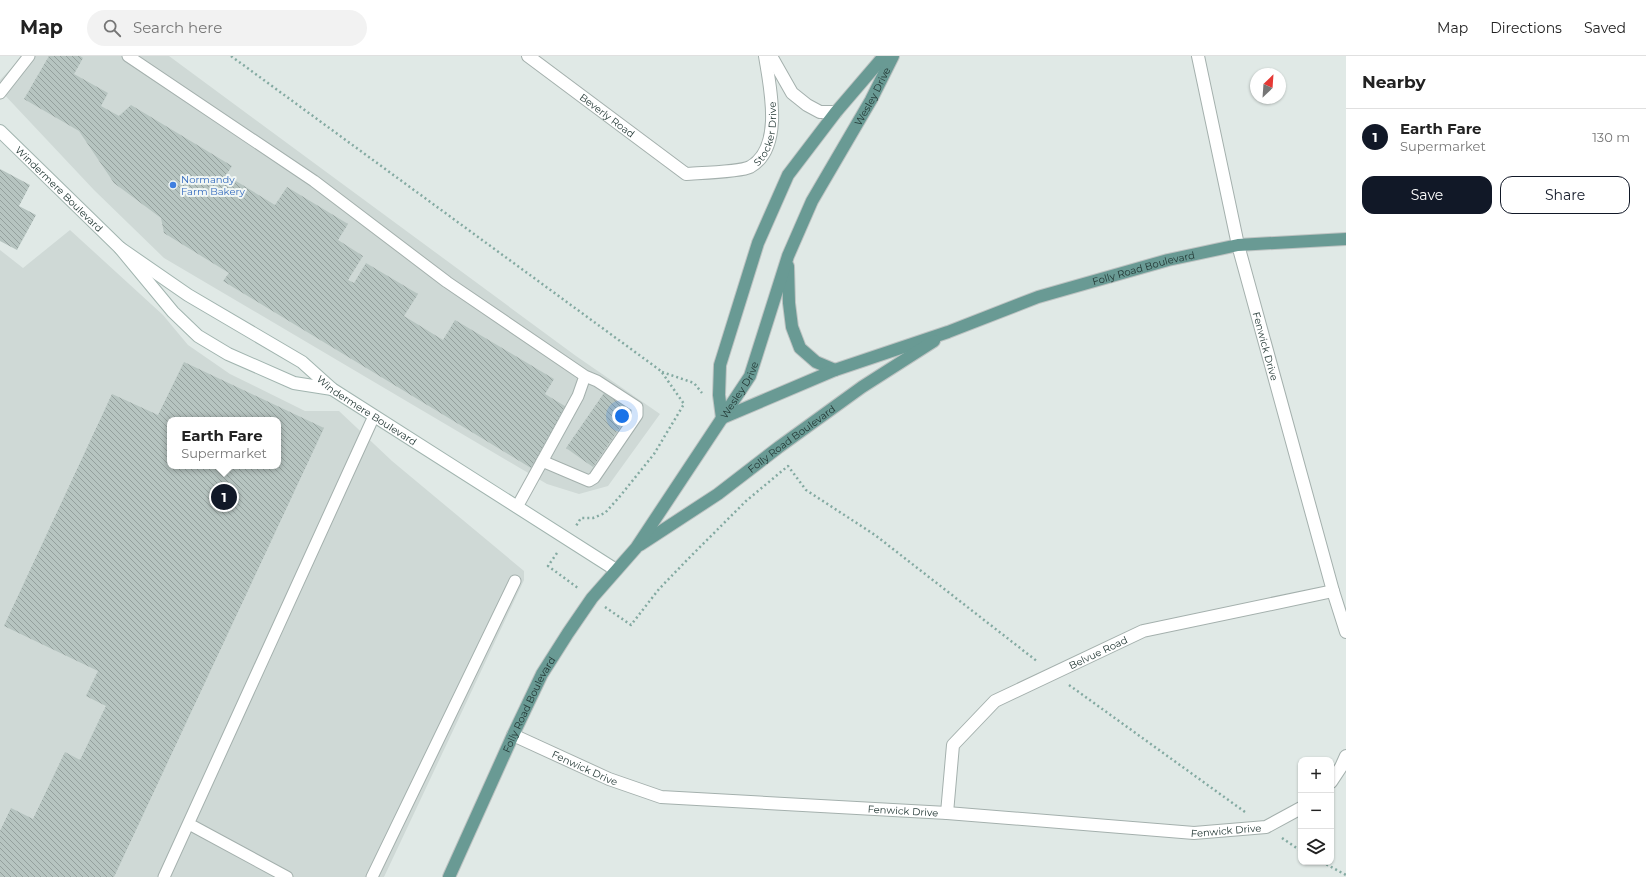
<!DOCTYPE html>
<html lang="en">
<head>
<meta charset="utf-8">
<style>
	:root { --surface:#fff; --page:#f2f2f2; --text:#222; --muted:#767676; --line:#e0e0e0; --accent:#111827 }
	body { margin:0; font-family:Montserrat,sans-serif; background:var(--page); color:var(--text) }
	.controls { position:absolute; right:12px; bottom:12px; display:grid; overflow:hidden; border-radius:8px; box-shadow:0 1px 3px #0004 }
	.controls button { width:36px; height:36px; display:grid; place-items:center; padding:0; border:0; border-bottom:1px solid var(--line); background:var(--surface); color:var(--text); font:20px sans-serif }
	.compass { position:absolute; left:1250px; top:12px; width:36px; height:36px; border-radius:50%; background:var(--surface); box-shadow:0 1px 3px #0004; rotate:25deg }
	.you { position:absolute; left:622px; top:360px; width:14px; height:14px; margin:-10px; border:3px solid #fff; border-radius:50%; background:#1a73e8; box-shadow:0 0 0 6px #1a73e833 }
	.badge { display:grid; place-items:center; width:26px; height:26px; border-radius:50%; background:var(--accent); color:#fff; font-size:13px; font-weight:700 }
	.pin { position:absolute; translate:-50% -50%; border:2px solid #fff; box-shadow:0 1px 4px #0006 }
	.popup { position:absolute; left:167px; top:361px; width:114px; height:52px; box-sizing:border-box; display:grid; place-content:center; border-radius:8px; background:var(--surface); filter:drop-shadow(0 1px 3px #0005); font-size:13px; white-space:nowrap; color:var(--muted) }
	.popup b { font-size:15px; color:var(--text) }
	.popup::after { content:''; position:absolute; left:50%; top:100%; margin-left:-8px; border:8px solid transparent; border-top-color:var(--surface) }
	.list { margin:0; padding:0; list-style:none }
	h2 { display:flex; justify-content:space-between; align-items:center; height:52px; margin:0; padding:0 16px; font-size:17px }
	h2 small { font-size:13px; font-weight:400; color:var(--muted) }
	.list li { display:grid; grid-template-columns:26px 1fr auto; gap:12px; align-items:center; box-sizing:border-box; height:56px; padding:0 16px; border-top:1px solid var(--line) }
	.list b { display:block; font-size:15px; white-space:nowrap }
	.list p { margin:0; font-size:13px; white-space:nowrap; color:var(--muted) }
	.list em { font-size:13px; font-style:normal; color:var(--muted) }
	.actions { display:flex; gap:8px; padding:12px 16px }
	.actions a { flex:1; padding:9px 0; border:1px solid var(--accent); border-radius:12px; text-align:center; font-size:14px; color:var(--accent) }
	.actions .main { background:var(--accent); color:#fff }
	.icon { flex:none; width:22px; height:22px; fill:none; stroke:currentColor; stroke-width:2; stroke-linecap:round; stroke-linejoin:round }
	.map { position:relative; flex:none; width:1346px; height:821px; overflow:hidden }
	header { display:flex; align-items:center; gap:24px; box-sizing:border-box; height:56px; padding:0 20px; background:var(--surface); border-bottom:1px solid var(--line) }
	header strong { font-size:19px }
	nav { display:flex; gap:22px; margin-inline-start:auto; font-size:14px }
	.search { width:280px; height:36px; background:var(--page); display:flex; align-items:center; gap:10px; box-sizing:border-box; padding:0 14px; border-radius:22px; color:var(--muted); font-size:15px }
	main { display:flex }
	aside { flex:1; background:var(--surface) }
	.map>svg:first-child { display:block }
	.built { fill:#cfd9d6; fill-rule:evenodd }
	.building { fill:url(#building-back-hatch); fill-rule:evenodd }
	.lines { fill:none; stroke-linecap:round; stroke-linejoin:round }
	.lane-casing { stroke:#a4b0ad; stroke-width:13 }
	.street-casing { stroke:#a4b0ad; stroke-width:14 }
	.secondary-casing { stroke:#a1b4af; stroke-width:14 }
	.primary-casing { stroke:#bdc3c2; stroke-width:14 }
	.path { stroke:#84aaa2; stroke-width:2.5; stroke-dasharray:2 3; stroke-linecap:butt }
	.lane { stroke:#fff; stroke-width:11 }
	.street { stroke:#fff; stroke-width:12 }
	.secondary { stroke:#fff; stroke-width:12 }
	.primary { stroke:#699a94; stroke-width:12 }
	.shop-dot { fill:#3f7fe0; stroke:#f0f6f4; stroke-width:1.5 }
	.labels { text-anchor:middle; stroke-width:4; stroke-linejoin:round; paint-order:stroke }
	.street-label { font-size:10px; fill:#233835; stroke:#f0f6f4 }
	.shop-label { font-size:10px; fill:#366cbe; stroke:#f0f6f4; text-anchor:start }
</style>
</head>
<body>
<header>
<strong>Map</strong>
<div class="search"><svg class="icon" aria-label="search" viewBox="0 0 24 24"><circle cx="10" cy="10" r="6"/><path d="M15 15l6 6"/></svg>Search here</div>
<nav><a>Map</a><a>Directions</a><a>Saved</a></nav>
</header>
<main>
<div class="map">
<svg width="1346" height="821" viewBox="0 0 1346 821">
	<defs>
		<pattern id="building-back-hatch" width="6" height="6" patternUnits="userSpaceOnUse"><rect width="6" height="6" fill="#b6c4c0"/><path d="M-1 5l2 2M0 0l6 6M5-1l2 2" fill="none" stroke="#94a09d"/></pattern>
	</defs>
	<rect width="100%" height="100%" fill="#e0e9e6"/>
	<path class="built" d="M 23,0 L 169,0 L 576,300 L 660,358 L 608,430 L 579,438 L 547,428 L 164,202 L 94,134 L 0,34 L 0,24 Z
		M 70,174 L 163,259 L 188,289 L 230,318 L 305,355 L 339,355 L 392,405 L 524,515 L 524,524 L 384,821 L 0,821 L 0,194 L 23,212 ZM 170,364 L 278,364 L 278,410 L 170,410 Z"/>
	<path class="building" d="M 49,0 L 80,0 L 83,2 L 74,18 L 108,37 L 101,50 L 119,60 L 131,49 L 232,110 L 226,119 L 275,149 L 287,131 L 348,168 L 338,184 L 363,200 L 348,224 L 354,227 L 366,207 L 418,238 L 404,260 L 443,284 L 455,264 L 554,323 L 545,338 L 568,352 L 531,412 L 223,225 L 229,217 L 164,177 L 161,162 L 114,127 L 79,75 L 24,43 Z
		M 0,113 L 30,129 L 19,150 L 36,159 L 17,194 L 0,185 Z
		M 184,306 L 324,372 L 114,821 L 0,821 L 0,775 L 11,752 L 33,763 L 65,696 L 80,704 L 106,650 L 86,640 L 98,615 L 4,570 L 112,338 L 158,359 ZM 170,364 L 278,364 L 278,410 L 170,410 Z
		M 604,337 L 631,355 L 593,411 L 566,392 Z"/>
	<g class="lines">
		<g class="lane-casing">
			<path id="lane" d="M 128,0 L 314,125 L 447,226 L 585,320 L 578,340 L 517,451
				M 0,37 L 29,0
				M 542,405 L 589,425 L 594,422 L 637,359 L 637,351 L 597,325 L 585,320
				M 189,768 L 287,821
				M 164,821 L 374,360
				M 372,821 L 515,525"/>
		</g>
		<g class="street-casing">
			<g id="street">
				<path id="s1" d="M 528,0 L 686,118 C 699,117 740,116 750,111 C 784,92 770,31 765,0"/>
				<path d="M 771,0 L 792,37 L 807,49 L 820,56 L 836,56"/>
				<path id="s2" d="M 1198,0 L 1238,189 L 1333,535 L 1346,576"/>
				<path id="s3" d="M 513,679 L 609,723 L 661,741 L 947,757 L 1194,777 L 1266,771 L 1301,752"/>
				<path d="M 1331,726 L 1341,711 L 1346,700"/>
				<path id="s4" d="M 947,757 L 953,689 L 995,645 L 1143,575 L 1333,535"/>
			</g>
		</g>
		<g class="secondary-casing">
			<g id="secondary">
				<path id="s5" d="M 0,75 L 120,192 L 173,256 L 198,280 L 228,298 L 294,327 L 332,333"/>
				<path id="s6" d="M 120,192 L 188,239 L 302,306 L 332,333 L 616,514"/>
			</g>
		</g>
		<g class="primary-casing">
			<g id="primary">
				<path d="M 788,210 L 789,247 L 792,271 L 800,292 L 816,306 L 835,314"/>
				<path id="s7" d="M 722,362 L 835,314 L 948,276 L 1038,241 L 1168,204 L 1238,189 L 1346,183"/>
				<path d="M 722,362 L 719,339 L 720,309 L 758,187 L 788,119 L 836,56 L 884,0"/>
				<path id="s8" d="M 640,489 L 718,438 L 779,391 L 862,331 L 934,285"/>
				<path id="s9" d="M 449,821 L 513,679 L 542,618 L 568,577 L 592,542 L 636,492 L 750,320 L 788,200 L 812,145 L 871,44 L 893,0"/>
			</g>
		</g>
		<path class="path" d="M 231,0 L 661,315 L 684,348 L 654,398 L 621,439 L 605,457 L 593,462 L 581,462 L 576,470
			M 662,316 L 694,327 L 702,337
			M 557,497 L 548,510 L 578,532
			M 605,551 L 631,569 L 659,533 L 688,503 L 746,445 L 788,410 L 806,434 L 875,479 L 1038,606
			M 1069,629 L 1245,756
			M 1282,782 L 1301,795
			M 1322,806 L 1346,819"/>
		<use href="#lane" class="lane"/>
		<use href="#street" class="street"/>
		<use href="#secondary" class="secondary"/>
		<use href="#primary" class="primary"/>
	</g>
	<circle class="shop-dot" cx="173" cy="129" r="4"/>
	<g class="labels">
		<g class="street-label">
			<text dy="4" stroke="none"><textPath href="#s9" startOffset="894">Wesley Drive</textPath></text>
			<text dy="4" stroke="none"><textPath href="#s1" startOffset="99">Beverly Road</textPath></text>
			<text dy="4" stroke="none"><textPath href="#s1" startOffset="301">Stocker Drive</textPath></text>
			<text dy="4" stroke="none"><textPath href="#s5" startOffset="83">Windermere Boulevard</textPath></text>
			<text dy="4" stroke="none"><textPath href="#s7" startOffset="448">Folly Road Boulevard</textPath></text>
			<text dy="4" stroke="none"><textPath href="#s2" startOffset="298">Fenwick Drive</textPath></text>
			<text dy="4" stroke="none"><textPath href="#s9" startOffset="570">Wesley Drive</textPath></text>
			<text dy="4" stroke="none"><textPath href="#s6" startOffset="296">Windermere Boulevard</textPath></text>
			<text dy="4" stroke="none"><textPath href="#s8" startOffset="185">Folly Road Boulevard</textPath></text>
			<text dy="4" stroke="none"><textPath href="#s4" startOffset="243">Belvue Road</textPath></text>
			<text dy="4" stroke="none"><textPath href="#s9" startOffset="190">Folly Road Boulevard</textPath></text>
			<text dy="4" stroke="none"><textPath href="#s3" startOffset="79">Fenwick Drive</textPath></text>
			<text dy="4" stroke="none"><textPath href="#s3" startOffset="403">Fenwick Drive</textPath></text>
			<text dy="4" stroke="none"><textPath href="#s3" startOffset="727">Fenwick Drive</textPath></text>
		</g>
		<g class="shop-label">
			<text x="181" y="127">Normandy<tspan x="181" dy="12">Farm Bakery</tspan></text>
		</g>
	</g>
</svg>
<div class="controls">
<button>+</button>
<button>−</button>
<button><svg class="icon" aria-label="layers" viewBox="0 0 24 24"><path d="M12 4l9 5-9 5-9-5zM3 14l9 5 9-5"/></svg></button>
</div>
<svg class="compass" viewBox="-18 -18 36 36"><path d="M0-13l5 13h-10z" fill="#e53935"/><path d="M0 13l5-13h-10z" fill="#767676"/></svg>
<div class="you"></div>
<div class="pin badge" style="left:224px;top:441px">1</div>
<div class="popup"><b>Earth Fare</b>Supermarket</div>
</div>
<aside>
<h2>Nearby<small></small></h2>
<ul class="list">
<li><span class="badge">1</span><div><b>Earth Fare</b><p>Supermarket</p></div><em>130 m</em></li>
</ul>
<div class="actions"><a class="main">Save</a><a>Share</a></div>
</aside>
</main>
</body>
</html>
